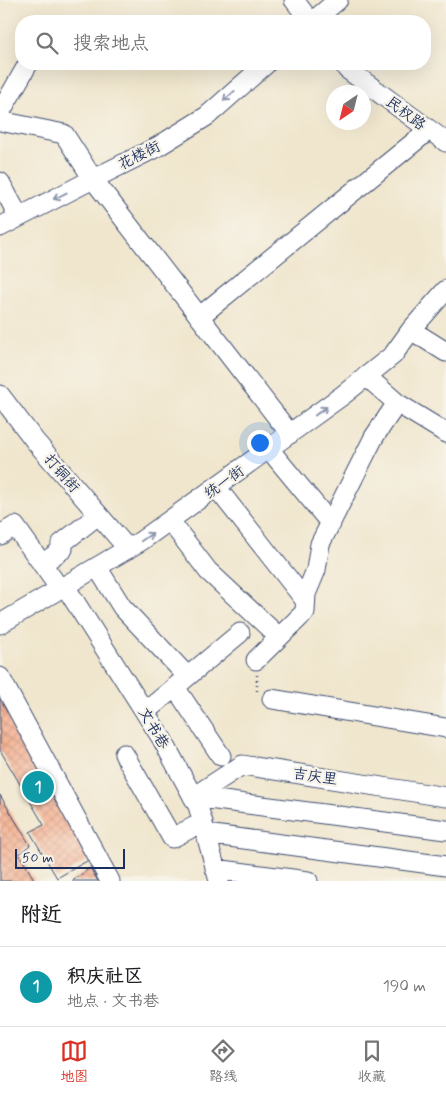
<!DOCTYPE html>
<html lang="zh">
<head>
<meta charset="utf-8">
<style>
	:root { --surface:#fff; --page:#f6f6f6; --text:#202124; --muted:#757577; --line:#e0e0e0; --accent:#d93025 }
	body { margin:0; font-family:Mynerve,"LXGW WenKai TC",sans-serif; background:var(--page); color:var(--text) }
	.compass { position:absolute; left:326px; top:85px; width:45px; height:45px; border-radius:50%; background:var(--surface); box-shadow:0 5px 20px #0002; rotate:215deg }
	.scale { position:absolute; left:15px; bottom:12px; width:110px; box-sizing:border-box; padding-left:5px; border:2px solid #1b2f5e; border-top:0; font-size:14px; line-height:18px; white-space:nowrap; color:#1b2f5e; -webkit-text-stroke:4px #f7f3e8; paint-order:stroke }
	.you { position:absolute; left:259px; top:442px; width:18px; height:18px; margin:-12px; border:4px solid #fff; border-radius:50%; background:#1a73e8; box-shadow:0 0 0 8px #1a73e833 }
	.badge { display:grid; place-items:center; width:32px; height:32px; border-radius:50%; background:var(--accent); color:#fff; font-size:16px; font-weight:700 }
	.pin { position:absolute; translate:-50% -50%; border:2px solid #fff; box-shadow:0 1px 5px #0006 }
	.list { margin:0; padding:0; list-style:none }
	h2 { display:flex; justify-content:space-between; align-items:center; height:65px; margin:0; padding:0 20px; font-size:21px }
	h2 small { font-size:16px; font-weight:400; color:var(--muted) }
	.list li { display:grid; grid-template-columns:32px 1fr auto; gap:15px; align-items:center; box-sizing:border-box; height:80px; padding:0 20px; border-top:1px solid var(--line) }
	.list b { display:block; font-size:19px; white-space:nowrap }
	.list p { margin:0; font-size:16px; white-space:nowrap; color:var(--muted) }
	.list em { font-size:16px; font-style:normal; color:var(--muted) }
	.icon { flex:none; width:28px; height:28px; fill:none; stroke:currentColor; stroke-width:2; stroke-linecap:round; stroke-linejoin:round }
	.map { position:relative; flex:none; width:446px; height:881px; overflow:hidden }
	.search { position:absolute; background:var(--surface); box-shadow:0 5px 20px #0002; left:15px; right:15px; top:15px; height:55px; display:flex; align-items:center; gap:12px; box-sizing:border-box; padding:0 18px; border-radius:20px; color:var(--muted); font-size:19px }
	.sheet { height:145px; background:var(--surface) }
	nav { display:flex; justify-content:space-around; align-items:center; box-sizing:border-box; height:70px; border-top:1px solid var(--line); background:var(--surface); font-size:14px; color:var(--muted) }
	nav a { display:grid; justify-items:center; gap:2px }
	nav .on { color:var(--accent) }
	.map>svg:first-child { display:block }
	.building { fill:url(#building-cross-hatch) }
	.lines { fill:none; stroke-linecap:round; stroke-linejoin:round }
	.minor-casing { stroke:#3b4a6f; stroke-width:21 }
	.path { stroke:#3b4a6f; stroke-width:2.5; stroke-dasharray:1 4; stroke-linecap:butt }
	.minor { stroke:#fff; stroke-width:19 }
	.oneway { stroke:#8d97ae }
	.labels { text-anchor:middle; stroke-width:4.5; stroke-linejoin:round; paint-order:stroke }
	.street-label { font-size:15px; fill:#1b2f5e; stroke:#f7f3e8 }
</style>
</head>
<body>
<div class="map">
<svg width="446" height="881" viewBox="0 0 446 881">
	<defs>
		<pattern id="building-cross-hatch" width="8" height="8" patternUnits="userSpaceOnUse" patternTransform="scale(1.25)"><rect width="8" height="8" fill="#f6a987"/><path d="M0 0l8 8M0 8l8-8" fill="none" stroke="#c68a72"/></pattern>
	</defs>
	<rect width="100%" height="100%" fill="#f7f3e8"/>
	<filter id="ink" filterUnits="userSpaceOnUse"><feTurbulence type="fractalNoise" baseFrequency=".02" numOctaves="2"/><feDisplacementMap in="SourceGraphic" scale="10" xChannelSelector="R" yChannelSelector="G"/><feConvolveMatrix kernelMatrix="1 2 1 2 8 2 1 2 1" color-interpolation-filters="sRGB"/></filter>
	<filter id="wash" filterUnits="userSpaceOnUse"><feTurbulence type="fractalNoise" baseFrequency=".0096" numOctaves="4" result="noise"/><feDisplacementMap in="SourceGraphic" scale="20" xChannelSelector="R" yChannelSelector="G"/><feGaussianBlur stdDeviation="1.12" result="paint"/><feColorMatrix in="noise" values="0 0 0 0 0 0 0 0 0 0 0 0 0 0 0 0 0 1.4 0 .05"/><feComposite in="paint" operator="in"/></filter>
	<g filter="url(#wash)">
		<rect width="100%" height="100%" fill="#f0e6cd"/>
		<g id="blocks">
			<path class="building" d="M 0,696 L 94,857 L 57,878 L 30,832 L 44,825 L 0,750 Z
				M 0,795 L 30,845 L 19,854 L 35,881 L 0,881 Z
				M 90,868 L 98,881 L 72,881 Z"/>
		</g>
	</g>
	<g filter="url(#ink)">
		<use href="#blocks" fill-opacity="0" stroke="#3b4a6f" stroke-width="1"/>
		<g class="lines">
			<g class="minor-casing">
				<path id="minor" d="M 294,0 L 310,21
					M 313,21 L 338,0
					M 344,64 L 347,69 L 446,142
					M 0,113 L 28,64
					M 0,121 L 64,134 L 93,179 L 290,434
					M 0,182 L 19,217
					M 0,227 L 93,179 L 157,147 L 207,116 L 266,64
					M 199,317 L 429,130
					M 411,330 L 446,352
					M 366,376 L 397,403 L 446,433
					M 0,395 L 35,441 L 128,549
					M 269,449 L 331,524
					M 216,487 L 305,600
					M 170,521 L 208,571 L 279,637
					M 0,535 L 15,526 L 60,589
					M 42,564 L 63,549 L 61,544 L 98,515
					M 97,567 L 122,607 L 187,676
					M 65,586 L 162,739 L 198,806 L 219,881
					M 0,624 L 141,541 L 343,395 L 393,355 L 411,330 L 446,290
					M 256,660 L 305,612 L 306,594 L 316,570 L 320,544 L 374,437 L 397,403
					M 0,677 L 110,881
					M 175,687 L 221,756
					M 272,699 L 446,728
					M 145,712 L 240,633
					M 124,754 L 172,838 L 203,822
					M 193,797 L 242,765 L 446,797
					M 193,797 L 446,830
					M 206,834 L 446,866
					M 215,869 L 308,881"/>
			</g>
			<path class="path" d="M 257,675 L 257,692"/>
			<use href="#minor" class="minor"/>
		</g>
		<defs><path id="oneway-shaft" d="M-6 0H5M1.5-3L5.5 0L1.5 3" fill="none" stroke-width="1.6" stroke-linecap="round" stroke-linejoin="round" transform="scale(1.25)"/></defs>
		<g class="oneway">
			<use href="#oneway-shaft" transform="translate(229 96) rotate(138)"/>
			<use href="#oneway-shaft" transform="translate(60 196) rotate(153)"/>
			<use href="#oneway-shaft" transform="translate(321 411) rotate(-36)"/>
			<use href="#oneway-shaft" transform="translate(147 537) rotate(-35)"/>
		</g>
	</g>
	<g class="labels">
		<g class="street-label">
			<text transform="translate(406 113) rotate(37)" y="5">民权路</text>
			<text transform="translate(139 155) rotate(-27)" y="5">花楼街</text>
			<text transform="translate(62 473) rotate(49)" y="5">打铜街</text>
			<text transform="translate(224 482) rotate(-36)" y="5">统一街</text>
			<text transform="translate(154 728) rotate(59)" y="5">文书巷</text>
			<text transform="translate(315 776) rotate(9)" y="5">吉庆里</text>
		</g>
	</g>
</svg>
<svg class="compass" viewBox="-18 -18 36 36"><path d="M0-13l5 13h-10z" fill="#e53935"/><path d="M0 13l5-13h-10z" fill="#757577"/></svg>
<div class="scale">50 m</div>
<div class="you"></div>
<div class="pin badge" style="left:38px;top:787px;background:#0f9aa8">1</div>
<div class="search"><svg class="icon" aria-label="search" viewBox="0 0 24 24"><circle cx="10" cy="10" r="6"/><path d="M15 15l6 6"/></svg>搜索地点</div>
</div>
<section class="sheet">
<h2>附近<small></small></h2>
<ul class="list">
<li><span class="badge" style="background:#0f9aa8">1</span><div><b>积庆社区</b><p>地点 · 文书巷</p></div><em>190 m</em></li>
</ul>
</section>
<nav>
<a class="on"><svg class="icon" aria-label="map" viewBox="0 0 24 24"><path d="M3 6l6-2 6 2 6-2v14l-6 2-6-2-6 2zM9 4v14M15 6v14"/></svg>地图</a>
<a><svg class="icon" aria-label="directions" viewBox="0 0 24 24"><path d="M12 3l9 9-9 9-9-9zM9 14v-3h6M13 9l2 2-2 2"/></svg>路线</a>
<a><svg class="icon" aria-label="saved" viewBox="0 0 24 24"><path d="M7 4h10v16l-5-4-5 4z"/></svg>收藏</a>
</nav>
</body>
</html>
